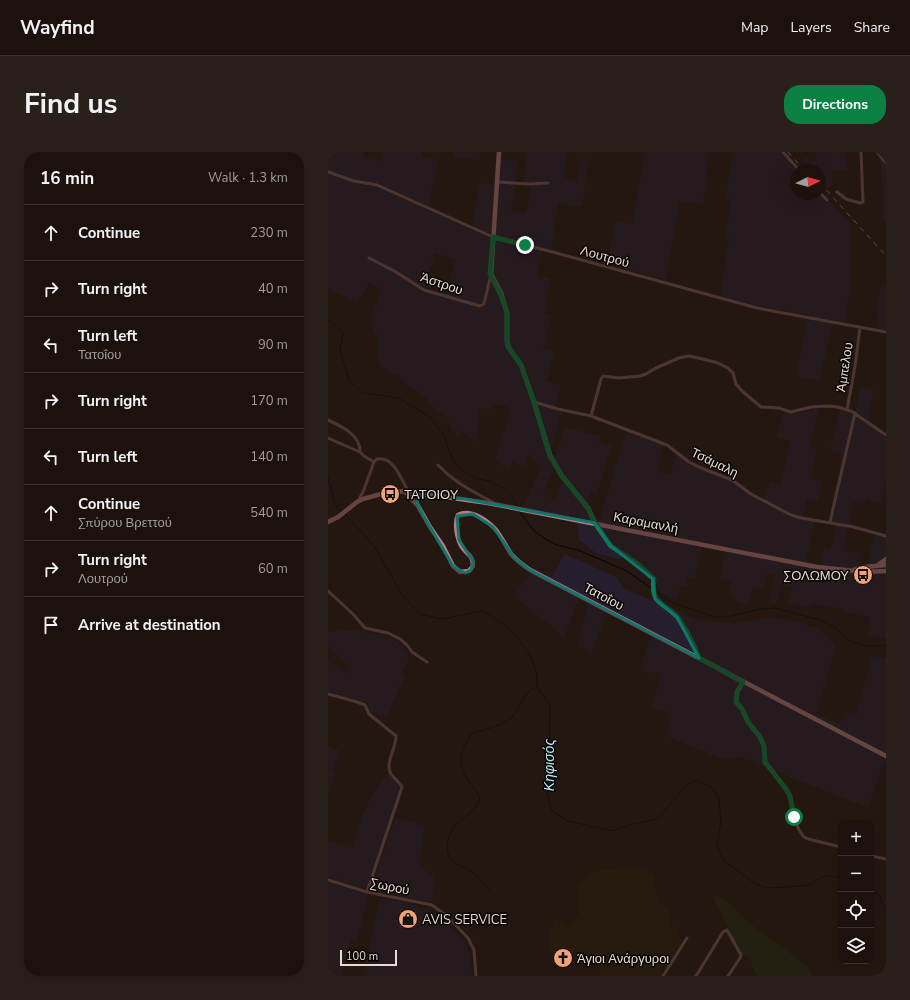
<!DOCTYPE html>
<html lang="en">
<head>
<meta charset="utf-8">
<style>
	:root { --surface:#1c110d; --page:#291f1b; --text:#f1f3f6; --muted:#a09d9d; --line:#3a312e; --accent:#0b8043 }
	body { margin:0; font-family:"Nunito Sans",sans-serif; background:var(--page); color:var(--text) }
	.controls { position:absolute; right:12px; bottom:12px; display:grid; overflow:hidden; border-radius:8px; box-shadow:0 4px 16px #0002 }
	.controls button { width:36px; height:36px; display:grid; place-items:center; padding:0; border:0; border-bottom:1px solid var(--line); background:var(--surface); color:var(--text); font:20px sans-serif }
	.compass { position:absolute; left:462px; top:12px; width:36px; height:36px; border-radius:50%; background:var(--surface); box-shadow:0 4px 16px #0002; rotate:85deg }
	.scale { position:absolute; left:12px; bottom:10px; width:57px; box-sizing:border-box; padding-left:4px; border:2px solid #e5dbd6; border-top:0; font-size:11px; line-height:14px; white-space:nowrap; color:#e5dbd6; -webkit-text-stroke:3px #0a0503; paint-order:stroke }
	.stop { position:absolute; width:12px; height:12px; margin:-9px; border:3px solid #0b8043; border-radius:50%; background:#fff }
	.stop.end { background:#0b8043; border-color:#fff; box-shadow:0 1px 4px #0008 }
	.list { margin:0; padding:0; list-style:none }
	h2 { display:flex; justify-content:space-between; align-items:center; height:52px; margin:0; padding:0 16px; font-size:17px }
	h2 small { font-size:13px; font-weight:400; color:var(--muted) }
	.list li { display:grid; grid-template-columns:26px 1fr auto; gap:12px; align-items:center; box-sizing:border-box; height:56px; padding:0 16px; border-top:1px solid var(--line) }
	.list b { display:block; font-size:15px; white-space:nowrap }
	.list p { margin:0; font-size:13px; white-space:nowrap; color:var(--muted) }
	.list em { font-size:13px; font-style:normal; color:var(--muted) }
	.icon { flex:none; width:22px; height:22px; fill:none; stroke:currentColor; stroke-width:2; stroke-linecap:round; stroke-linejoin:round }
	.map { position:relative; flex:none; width:558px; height:824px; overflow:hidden; border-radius:16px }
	header { display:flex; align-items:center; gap:24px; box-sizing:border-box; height:56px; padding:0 20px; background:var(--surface); border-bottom:1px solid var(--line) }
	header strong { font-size:19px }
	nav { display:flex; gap:22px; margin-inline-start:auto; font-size:14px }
	.intro { display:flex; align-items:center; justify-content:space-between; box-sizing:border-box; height:96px; padding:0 24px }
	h1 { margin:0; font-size:28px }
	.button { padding:10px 18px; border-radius:16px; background:var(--accent); color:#fff; font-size:14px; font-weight:700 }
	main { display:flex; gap:24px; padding:0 24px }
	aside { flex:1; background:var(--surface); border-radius:16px; box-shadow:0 4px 16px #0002 }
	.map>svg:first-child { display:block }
	.industrial { fill:#261e2d; fill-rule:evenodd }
	.medical { fill:#2a2011 }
	.green { fill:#232c16 }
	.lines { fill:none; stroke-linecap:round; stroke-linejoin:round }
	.stream { stroke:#00080d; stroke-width:1 }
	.street { stroke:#7c585a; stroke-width:3 }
	.secondary { stroke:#b57b7e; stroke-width:4.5 }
	.rail { stroke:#9f938e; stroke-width:1; stroke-dasharray:5 5; stroke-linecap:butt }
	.route { stroke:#0b8043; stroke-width:5 }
	.marked { fill:none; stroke:#0f766e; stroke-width:3; stroke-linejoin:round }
	.labels { text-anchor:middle; stroke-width:3; stroke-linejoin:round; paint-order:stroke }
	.street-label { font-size:13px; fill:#e5dbd6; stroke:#0a0503 }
	.poi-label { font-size:13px; fill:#e5dbd6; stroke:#0a0503; text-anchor:start }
	.water-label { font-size:14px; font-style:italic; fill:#b3ecfb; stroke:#0a0503 }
</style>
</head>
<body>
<header>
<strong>Wayfind</strong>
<nav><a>Map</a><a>Layers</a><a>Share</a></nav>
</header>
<div class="intro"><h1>Find us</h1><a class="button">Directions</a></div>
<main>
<aside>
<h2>16 min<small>Walk · 1.3 km</small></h2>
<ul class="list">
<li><svg class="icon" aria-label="ahead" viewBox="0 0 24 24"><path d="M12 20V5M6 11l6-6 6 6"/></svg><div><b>Continue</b></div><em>230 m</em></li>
<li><svg class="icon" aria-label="right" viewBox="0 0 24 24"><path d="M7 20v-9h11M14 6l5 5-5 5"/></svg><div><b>Turn right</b></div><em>40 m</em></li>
<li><svg class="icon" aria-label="left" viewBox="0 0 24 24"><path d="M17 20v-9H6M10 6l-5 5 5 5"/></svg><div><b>Turn left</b><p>Τατοΐου</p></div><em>90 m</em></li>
<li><svg class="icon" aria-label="right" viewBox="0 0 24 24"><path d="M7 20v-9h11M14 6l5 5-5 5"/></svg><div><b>Turn right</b></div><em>170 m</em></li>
<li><svg class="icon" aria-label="left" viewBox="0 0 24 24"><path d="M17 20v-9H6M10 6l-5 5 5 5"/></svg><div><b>Turn left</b></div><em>140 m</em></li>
<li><svg class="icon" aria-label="ahead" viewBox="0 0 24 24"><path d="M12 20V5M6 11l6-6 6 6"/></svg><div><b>Continue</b><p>Σπύρου Βρεττού</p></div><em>540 m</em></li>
<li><svg class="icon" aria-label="right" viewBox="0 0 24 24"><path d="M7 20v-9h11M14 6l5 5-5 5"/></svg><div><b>Turn right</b><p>Λουτρού</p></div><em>60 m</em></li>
<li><svg class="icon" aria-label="arrive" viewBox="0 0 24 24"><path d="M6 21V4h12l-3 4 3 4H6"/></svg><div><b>Arrive at destination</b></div></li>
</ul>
</aside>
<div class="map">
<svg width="558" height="824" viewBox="0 0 558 824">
	<rect width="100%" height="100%" fill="#251711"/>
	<path class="industrial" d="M 0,0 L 36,0 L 36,5 L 53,9 L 56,0 L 94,0 L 94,4 L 110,8 L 101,53 L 144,74 L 151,31 L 165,32 L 168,6 L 190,9 L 183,59 L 198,60 L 203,34 L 195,33 L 199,0 L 239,0 L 236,25 L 249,28 L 253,6 L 261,7 L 254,55 L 230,52 L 223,98 L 214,96 L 209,124 L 222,126 L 216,161 L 224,163 L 215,197 L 226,200 L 219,229 L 233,233 L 227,254 L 235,256 L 223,299 L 227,307 L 236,275 L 273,284 L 271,289 L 284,294 L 269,342 L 263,339 L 259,353 L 267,369 L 271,369 L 299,276 L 336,290 L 329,319 L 342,323 L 349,298 L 364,310 L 405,326 L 428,344 L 436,347 L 442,329 L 453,332 L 462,290 L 448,285 L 456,260 L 468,262 L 491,256 L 482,294 L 489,296 L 483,326 L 494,329 L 490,350 L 478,348 L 476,364 L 487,367 L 478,410 L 493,412 L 496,396 L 502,397 L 509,373 L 500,371 L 515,301 L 502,298 L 513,254 L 527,260 L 532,234 L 546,237 L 540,267 L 558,281 L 558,329 L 552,351 L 538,347 L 536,352 L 525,350 L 515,398 L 533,402 L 531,414 L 539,413 L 547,379 L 557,382 L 558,380 L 558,485 L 553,486 L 540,483 L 542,466 L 515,459 L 515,457 L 484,452 L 482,455 L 461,451 L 465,434 L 454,432 L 448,452 L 441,451 L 447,423 L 439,421 L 435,438 L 425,436 L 421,450 L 415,452 L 406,448 L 400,441 L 404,431 L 391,427 L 398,395 L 375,390 L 367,426 L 360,425 L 358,435 L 353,434 L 350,445 L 343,446 L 332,440 L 328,431 L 308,413 L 295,405 L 290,407 L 268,401 L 251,388 L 249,371 L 196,360 L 196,354 L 213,314 L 201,302 L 196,315 L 185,309 L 181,320 L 167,306 L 179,272 L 181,255 L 165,252 L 164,258 L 152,256 L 148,291 L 134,279 L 130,285 L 123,277 L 119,266 L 115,261 L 108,258 L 100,248 L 91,240 L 80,235 L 71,224 L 62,221 L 55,215 L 50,208 L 50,185 L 42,171 L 53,138 L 41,131 L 29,151 L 0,136 ZM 107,101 L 127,108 L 118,142 L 96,137 ZM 226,315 L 234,330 L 227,348 L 215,341 Z
		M 126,0 L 153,0 L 152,8 L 126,5 Z
		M 317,0 L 381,0 L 375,52 L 352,49 L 338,128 L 279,112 L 288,69 L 304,72 Z
		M 404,0 L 457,0 L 474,18 L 468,18 L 468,42 L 492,42 L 492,38 L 522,72 L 522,131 L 518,170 L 506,168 L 491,228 L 468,224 L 480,163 L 426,153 L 392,144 L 401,87 L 397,86 L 403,47 L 398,46 Z
		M 488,0 L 517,0 L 519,17 L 504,18 L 504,31 L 500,36 L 492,27 L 492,18 L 484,18 L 475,8 L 476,5 L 487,9 Z
		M 556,7 L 558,8 L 558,69 L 555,69 L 554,25 L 552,8 Z
		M 552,135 L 558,135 L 558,178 L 548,176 Z
		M 236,402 L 289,425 L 295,436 L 367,467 L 406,472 L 441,465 L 465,469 L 492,477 L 508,494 L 488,562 L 512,572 L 518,558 L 528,562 L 544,504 L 558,506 L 558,610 L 556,609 L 540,656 L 413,605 L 394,607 L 339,584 L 344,562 L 324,556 L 333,522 L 311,519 L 323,482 L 278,461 L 264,501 L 249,493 L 261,449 L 251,446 L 236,486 L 220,471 L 185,445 L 206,416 L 224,425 Z
		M 11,479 L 29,479 L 49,482 L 63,486 L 72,491 L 79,500 L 81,506 L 73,522 L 77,524 L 58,566 L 38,558 L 40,551 L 0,540 L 0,509 L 18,521 L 22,515 L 0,495 L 0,480 Z
		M 0,594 L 12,599 L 4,618 L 8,620 L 0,642 Z
		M 59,621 L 73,636 L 38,737 L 0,725 L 0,688 L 23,696 L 35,662 L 47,638 Z
		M 67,666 L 97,674 L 91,713 L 106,725 L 104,750 L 56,741 L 43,738 Z
		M 0,730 L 40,743 L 29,788 L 23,788 L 16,810 L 14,824 L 0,824 Z
		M 52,746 L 82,751 L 113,764 L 135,787 L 143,806 L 144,824 L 35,824 Z"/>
	<path class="medical" d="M 304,715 L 326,722 L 329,749 L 341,759 L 342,773 L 348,775 L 352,789 L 331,824 L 271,824 L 273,821 L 273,815 L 251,798 L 232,819 L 220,791 L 226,766 L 240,775 L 251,761 L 249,742 L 250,736 L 263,720 Z"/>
	<path class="green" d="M 384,744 L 394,745 L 428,777 L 462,801 L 480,816 L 485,824 L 429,824 L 421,805 L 410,801 L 399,772 Z"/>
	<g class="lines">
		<path class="stream" d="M 0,167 L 15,181 L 12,197 L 21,228 L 35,241 L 71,246 L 103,266 L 116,284 L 125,309 L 138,321 L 150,327 L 162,329 L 176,337 L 185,346 L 189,354
			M 0,325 L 7,353 L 15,360
			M 191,359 L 206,379 L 219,388 L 229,393 L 250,398 L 299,419 L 324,437
			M 17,362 L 46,394 L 74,443 L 92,462 L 114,467 L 155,459 L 173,470 L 188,484 L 203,505 L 209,522 L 209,535 L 222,553 L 221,610 L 218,637 L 224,659 L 240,669 L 284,679 L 302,673 L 331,666 L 358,633 L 369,628 L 383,635 L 391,647 L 393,670 L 389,691 L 395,708 L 422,728 L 437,736 L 460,735 L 481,733 L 496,724 L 513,725
			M 327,439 L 345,451 L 387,465 L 399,465 L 431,457 L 447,456 L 492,468 L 506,475 L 522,489 L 539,494 L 552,494 L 558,493
			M 543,737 L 551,743 L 558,759
			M 162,739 C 156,732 151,724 143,719 C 137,715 129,714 124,709 C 117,702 119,688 123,680 C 130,665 147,664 152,645 C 144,633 129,618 133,602 C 134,596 140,588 143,582 L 172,573 L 184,566 L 200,540 L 208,535"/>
		<path class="street" d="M 455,0 L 471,18
			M 549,0 L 558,11
			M 0,20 L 26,29 L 49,33 L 165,85 L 221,99 L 429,156 L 558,180
			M 169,30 L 200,32 L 220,31
			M 509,40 L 518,47 L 532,51 L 535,50 L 533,0
			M 492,41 L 499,48
			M 41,106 L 68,120 L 96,138 L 152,154 L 156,152 L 163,122
			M 206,250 L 230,257 L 263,264 L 339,293 L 361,310 L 373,316 L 404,328 L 423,342 L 463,363 L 473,366 L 526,375 L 558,384
			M 519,258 L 527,214 L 532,175
			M 263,264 L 273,227 L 275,224 L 291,226 L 312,224 L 318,222 L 328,216 L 351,206 L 361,204 L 375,207 L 390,211 L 400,216 L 405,221 L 408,232 L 414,239 L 433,255 L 451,256 L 463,260 L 483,255 L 500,254 L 510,255 L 523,259 L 558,283
			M 0,268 C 13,274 33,283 32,300
			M 0,286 L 32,300 L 36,304 L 46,310
			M 110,313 C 128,332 143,338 166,351
			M 30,349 L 35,340 L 46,310 L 49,307 C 66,304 73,327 80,339
			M 502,370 L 527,261
			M 268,372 L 283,394 L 310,412 L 325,427 C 322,455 339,450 351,467 C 359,478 367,493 371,506
			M 0,439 L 25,462 L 37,476 L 60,481 L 72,487 L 79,493 L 84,500 L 99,510
			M 415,530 L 409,540 L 408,550 L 414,557 L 420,570 L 432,585 L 436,594 L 437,610 L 458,637 L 462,644 L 470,676 L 475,684 L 480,687 L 513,695
			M 0,542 L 29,550 L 37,553 L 41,562 L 68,584 C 68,596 58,609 62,620 C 64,625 71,630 74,635 L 39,740
			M 543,704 L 558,707
			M 0,728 L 39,740 L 104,753 L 119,764 L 140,786 L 146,798 L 148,824
			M 335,824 L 359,786
			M 368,824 L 395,780 L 399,778 L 413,803 L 412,806 L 400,824"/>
		<path class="secondary" d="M 171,0 L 163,122 L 173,141 L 179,161 L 179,190 L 181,196 L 193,213 L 206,250 L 222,303 L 234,324 L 260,356 L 267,371
			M 76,339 L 90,354 L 102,375 L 115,394 L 125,414 L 132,420 L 141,419 L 145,414 C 145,402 140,404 134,395 C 129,387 126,372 130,363 C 143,356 160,369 168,378 C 174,386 178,394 183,402 C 189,409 195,413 202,418 L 558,604
			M 0,370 L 10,365 L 29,350 L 35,347 L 53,342 L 76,339 L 160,351 L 489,415 L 537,420 L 558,419
			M 550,413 L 558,407
			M 526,418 L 536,415 L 558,413"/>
		<path class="rail" d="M 460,0 L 476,18
			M 492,31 L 558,104"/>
	</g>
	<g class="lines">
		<path class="route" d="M 197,93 L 165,85 L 162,122 L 172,141 L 179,160 L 179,190 L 181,196 L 193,213 L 206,250 L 222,304 L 234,324 L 260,356 L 267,371 L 283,394 L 310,412 L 326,427 C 322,455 339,450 351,467 C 359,479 366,493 371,506 L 415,530 L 409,540 L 408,550 L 414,557 L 420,570 L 432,585 L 436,594 L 437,610 L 458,637 L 462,644 L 466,665"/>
	</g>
	<path d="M0 0H558V824H0ZM 92,343 L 137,347 L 267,371 L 283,394 L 325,427 L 327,447 L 349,465 L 371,506 L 202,418 L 187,406 L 165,375 L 145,362 L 129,364 L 131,388 L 145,409 L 143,418 L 137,421 L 125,414 L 95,363 L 89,350 Z" fill="#251711" fill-opacity=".55" fill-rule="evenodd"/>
	<path class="marked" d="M 92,343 L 137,347 L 267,371 L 283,394 L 325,427 L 327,447 L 349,465 L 371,506 L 202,418 L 187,406 L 165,375 L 145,362 L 129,364 L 131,388 L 145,409 L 143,418 L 137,421 L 125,414 L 95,363 L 89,350 Z"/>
	<defs>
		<g id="bus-disc" transform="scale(1)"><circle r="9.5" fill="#f0a27a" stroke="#0a0503"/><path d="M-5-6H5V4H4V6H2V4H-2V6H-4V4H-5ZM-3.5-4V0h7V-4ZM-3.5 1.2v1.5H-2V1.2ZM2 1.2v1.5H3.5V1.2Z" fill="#111"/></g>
		<g id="shop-disc" transform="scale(1)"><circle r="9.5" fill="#f0a27a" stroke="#0a0503"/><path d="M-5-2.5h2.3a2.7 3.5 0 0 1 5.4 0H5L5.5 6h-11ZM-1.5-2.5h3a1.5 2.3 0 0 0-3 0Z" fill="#111"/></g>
		<g id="church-disc" transform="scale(1)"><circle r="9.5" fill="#f0a27a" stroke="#0a0503"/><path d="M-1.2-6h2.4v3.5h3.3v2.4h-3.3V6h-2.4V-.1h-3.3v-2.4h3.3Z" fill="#111"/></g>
	</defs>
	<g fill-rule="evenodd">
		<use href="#bus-disc" x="62" y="342"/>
		<use href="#bus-disc" x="535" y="423"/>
		<use href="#shop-disc" x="80" y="767"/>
		<use href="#church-disc" x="235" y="806"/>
	</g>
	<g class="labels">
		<g class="street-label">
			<text transform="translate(277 104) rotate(15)" y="5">Λουτρού</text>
			<text transform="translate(114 131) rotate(19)" y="5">Άστρου</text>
			<text transform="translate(516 215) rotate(-81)" y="5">Άμπελου</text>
			<text transform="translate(387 310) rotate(26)" y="5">Τσάμαλη</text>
			<text transform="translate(318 370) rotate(11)" y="5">Καραμανλή</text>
			<text transform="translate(276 444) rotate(28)" y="5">Τατοΐου</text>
			<text transform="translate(62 734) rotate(11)" y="5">Σωρού</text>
		</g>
		<g class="poi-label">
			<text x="76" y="347">ΤΑΤΟΙΟΥ</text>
			<text x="521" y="428" text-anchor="end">ΣΟΛΩΜΟΥ</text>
			<text x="94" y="772">AVIS SERVICE</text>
			<text x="249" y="811">Άγιοι Ανάργυροι</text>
		</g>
		<g class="water-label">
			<text transform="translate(221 613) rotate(-90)" y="5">Κηφισός</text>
		</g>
	</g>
</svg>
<div class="controls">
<button>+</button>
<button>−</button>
<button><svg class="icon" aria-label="locate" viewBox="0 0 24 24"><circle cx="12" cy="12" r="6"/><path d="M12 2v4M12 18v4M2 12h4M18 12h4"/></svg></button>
<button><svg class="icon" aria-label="layers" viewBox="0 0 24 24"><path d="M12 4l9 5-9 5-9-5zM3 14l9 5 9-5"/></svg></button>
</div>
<svg class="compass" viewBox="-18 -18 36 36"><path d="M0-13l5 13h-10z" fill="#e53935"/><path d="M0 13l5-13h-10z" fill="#a09d9d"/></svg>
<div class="scale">100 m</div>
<div class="stop" style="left:466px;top:665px"></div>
<div class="stop end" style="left:197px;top:93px"></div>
</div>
</main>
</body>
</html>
